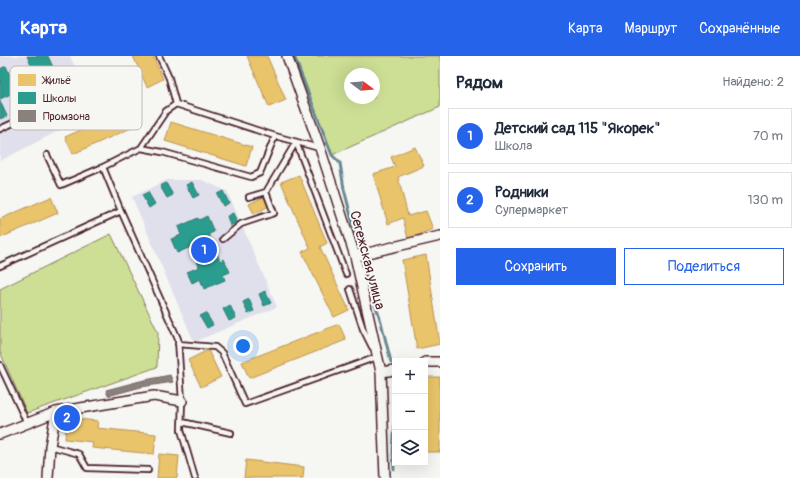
<!DOCTYPE html>
<html lang="ru">
<head>
<meta charset="utf-8">
<style>
	:root { --surface:#fff; --page:#f6f6f7; --text:#1f2937; --muted:#747a83; --line:#e0e1e3; --accent:#2563eb }
	body { margin:0; font-family:Pangolin,sans-serif; background:var(--page); color:var(--text) }
	.controls { position:absolute; right:12px; bottom:12px; display:grid; overflow:hidden; border-radius:0px; box-shadow:0 4px 16px #0002 }
	.controls button { width:36px; height:36px; display:grid; place-items:center; padding:0; border:0; border-bottom:1px solid var(--line); background:var(--surface); color:var(--text); font:20px sans-serif }
	.compass { position:absolute; left:344px; top:12px; width:36px; height:36px; border-radius:50%; background:var(--surface); box-shadow:0 4px 16px #0002; rotate:106deg }
	.you { position:absolute; left:243px; top:290px; width:14px; height:14px; margin:-10px; border:3px solid #fff; border-radius:50%; background:#1a73e8; box-shadow:0 0 0 6px #1a73e833 }
	.badge { display:grid; place-items:center; width:26px; height:26px; border-radius:50%; background:var(--accent); color:#fff; font-size:13px; font-weight:700 }
	.pin { position:absolute; translate:-50% -50%; border:2px solid #fff; box-shadow:0 1px 4px #0006 }
	.list { margin:0; padding:0; list-style:none }
	h2 { display:flex; justify-content:space-between; align-items:center; height:52px; margin:0; padding:0 16px; font-size:17px }
	h2 small { font-size:13px; font-weight:400; color:var(--muted) }
	.list li { display:grid; grid-template-columns:26px 1fr auto; gap:12px; align-items:center; box-sizing:border-box; height:56px; margin:0 8px 8px; padding:0 8px; border:1px solid var(--line); border-radius:0px }
	.list b { display:block; font-size:15px; white-space:nowrap }
	.list p { margin:0; font-size:13px; white-space:nowrap; color:var(--muted) }
	.list em { font-size:13px; font-style:normal; color:var(--muted) }
	.actions { display:flex; gap:8px; padding:12px 16px }
	.actions a { flex:1; padding:9px 0; border:1px solid var(--accent); border-radius:0px; text-align:center; font-size:14px; color:var(--accent) }
	.actions .main { background:var(--accent); color:#fff }
	.icon { flex:none; width:22px; height:22px; fill:none; stroke:currentColor; stroke-width:2; stroke-linecap:round; stroke-linejoin:round }
	.map { position:relative; flex:none; width:440px; height:422px; overflow:hidden }
	header { display:flex; align-items:center; gap:24px; box-sizing:border-box; height:56px; padding:0 20px; background:var(--accent); color:#fff }
	header strong { font-size:19px }
	nav { display:flex; gap:22px; margin-inline-start:auto; font-size:14px }
	main { display:flex }
	aside { flex:1; background:var(--surface) }
	.map>svg:first-child { display:block }
	.built { fill:#e0e0ec }
	.green { fill:#ccdf94; stroke:#8b7f60; fill-rule:evenodd }
	.homes { fill:#e9c46a; stroke:#b99257 }
	.schools { fill:#2a9d8f; stroke:#347771 }
	.industry { fill:#8a817c; stroke:#776464 }
	.lines { fill:none; stroke-linecap:round; stroke-linejoin:round }
	.stream { stroke:#688792; stroke-width:3 }
	.lane-casing { stroke:#4a1f2b; stroke-width:8 }
	.street-casing { stroke:#4a1f2b; stroke-width:12 }
	.lane { stroke:#f6f6f2; stroke-width:4.5 }
	.street { stroke:#f6f6f2; stroke-width:9 }
	.labels { text-anchor:middle; stroke-width:4; stroke-linejoin:round; paint-order:stroke }
	.street-label { font-size:14px; fill:#4a1f2b; stroke:#f6f6f2 }
	.key { fill:#f6f6f2; stroke:#c2b6b6; stroke-width:1 }
	.key-label { font-size:11px; fill:#4a1f2b }
</style>
</head>
<body>
<header>
<strong>Карта</strong>
<nav><a>Карта</a><a>Маршрут</a><a>Сохранённые</a></nav>
</header>
<main>
<div class="map">
<svg width="440" height="422" viewBox="0 0 440 422">
	<rect width="100%" height="100%" fill="#f6f6f2"/>
	<filter id="ink" filterUnits="userSpaceOnUse"><feTurbulence type="fractalNoise" baseFrequency=".025" numOctaves="2"/><feDisplacementMap in="SourceGraphic" scale="8" xChannelSelector="R" yChannelSelector="G"/><feConvolveMatrix kernelMatrix="1 2 1 2 8 2 1 2 1" color-interpolation-filters="sRGB"/></filter>
	<g filter="url(#ink)">
		<path class="built" d="M 0,0 L 70,0 L 95,56 L 0,105 Z
			M 167,124 L 202,124 L 227,135 L 277,251 L 194,286 L 132,141 Z"/>
		<path class="green" d="M 294,0 L 440,0 L 440,51 L 332,99 ZM 350,18 L 374,18 L 374,42 L 350,42 Z
			M 111,178 L 158,276 L 157,311 L 27,357 L 0,296 L 0,233 Z"/>
		<path class="homes" d="M 133,0 L 153,0 L 163,23 L 147,31 Z
			M 247,0 L 267,0 L 286,44 L 269,51 Z
			M 124,55 L 131,72 L 73,98 L 65,81 Z
			M 171,66 L 252,91 L 246,110 L 165,85 Z
			M 415,91 L 424,110 L 398,121 L 408,160 L 426,155 L 433,173 L 408,183 L 403,162 L 388,168 L 373,118 L 395,111 L 391,101 Z
			M 299,119 L 327,187 L 320,191 L 349,254 L 334,261 L 302,196 L 310,192 L 281,126 Z
			M 51,141 L 58,157 L 0,182 L 0,163 Z
			M 264,141 L 269,150 L 254,158 L 249,148 Z
			M 426,199 L 440,288 L 417,293 L 402,204 Z
			M 339,268 L 346,284 L 249,322 L 242,306 Z
			M 208,294 L 221,321 L 201,331 L 188,304 Z
			M 425,321 L 440,321 L 440,396 L 425,396 Z
			M 67,362 L 98,365 L 97,372 L 156,378 L 154,398 L 92,392 L 93,386 L 65,383 Z
			M 159,398 L 179,400 L 177,422 L 157,422 Z
			M 246,404 L 304,411 L 303,422 L 244,422 Z"/>
		<path class="schools" d="M 27,0 L 48,0 L 56,18 L 37,26 L 45,43 L 27,51 L 20,34 L 0,43 L 0,13 L 6,10 L 13,26 L 35,17 Z
			M 0,45 L 7,60 L 0,63 Z
			M 192,126 L 199,139 L 193,142 L 186,129 Z
			M 166,127 L 173,139 L 167,142 L 160,130 Z
			M 223,135 L 229,147 L 223,150 L 217,138 Z
			M 148,136 L 155,148 L 149,152 L 142,139 Z
			M 233,157 L 237,166 L 230,170 L 227,160 Z
			M 207,160 L 214,176 L 209,178 L 220,205 L 224,203 L 230,216 L 223,219 L 225,224 L 204,233 L 200,223 L 192,227 L 187,216 L 199,211 L 191,191 L 177,197 L 171,183 L 181,179 L 178,171 L 198,162 L 199,164 Z
			M 265,235 L 271,247 L 264,250 L 259,238 Z
			M 249,243 L 254,255 L 248,258 L 243,246 Z
			M 230,249 L 236,262 L 229,265 L 223,253 Z
			M 206,257 L 213,269 L 207,272 L 200,260 Z"/>
		<path class="industry" d="M 170,319 L 173,326 L 141,331 L 108,340 L 106,334 L 140,325 Z"/>
		<g class="lines">
			<path class="stream" d="M 294,0 L 332,99 L 340,107 L 344,133 L 359,192
				M 361,205 L 381,266 L 391,306
				M 394,413 L 393,395 L 395,365"/>
			<g class="lane-casing">
				<path id="lane" d="M 159,0 L 169,22 L 176,48
					M 0,73 L 48,51
					M 296,86 L 346,218
					M 141,92 L 162,96 L 251,121 L 260,117 L 275,80
					M 47,99 L 61,129 L 103,111 L 141,92 L 166,55 L 176,48 L 275,80 L 319,92
					M 103,111 L 121,155 L 178,283 L 182,345 L 181,374 L 195,422
					M 249,141 L 266,136
					M 223,183 L 241,168 L 274,157 L 266,136 L 296,86
					M 0,210 L 121,155
					M 350,233 L 363,273 L 372,291
					M 178,288 L 215,291 L 222,297 L 245,348 L 377,301
					M 0,309 L 27,367
					M 182,366 L 231,377
					M 50,390 L 79,398 L 87,412 L 148,414"/>
			</g>
			<g class="street-casing">
				<path id="street" d="M 287,0 L 320,92 L 355,200 L 381,316 L 385,422
					M 355,200 L 440,180
					M 425,306 L 440,306
					M 381,316 L 395,314
					M 0,378 L 56,356 L 154,340 L 182,345
					M 48,422 L 50,390 L 56,356"/>
			</g>
			<use href="#lane" class="lane"/>
			<use href="#street" class="street"/>
		</g>
	</g>
	<g class="labels">
		<g class="street-label">
			<text transform="translate(368 204) rotate(75)" y="5">Сегежская улица</text>
		</g>
	</g>
	<rect x="10" y="10" width="132" height="64" rx="6" class="key"/>
	<rect x="18" y="18" width="18" height="12" fill="#e9c46a"/>
	<rect x="18" y="36" width="18" height="12" fill="#2a9d8f"/>
	<rect x="18" y="54" width="18" height="12" fill="#8a817c"/>
	<g class="key-label">
		<text x="43" y="28">Жильё</text>
		<text x="43" y="46">Школы</text>
		<text x="43" y="64">Промзона</text>
	</g>
</svg>
<div class="controls">
<button>+</button>
<button>−</button>
<button><svg class="icon" aria-label="layers" viewBox="0 0 24 24"><path d="M12 4l9 5-9 5-9-5zM3 14l9 5 9-5"/></svg></button>
</div>
<svg class="compass" viewBox="-18 -18 36 36"><path d="M0-13l5 13h-10z" fill="#e53935"/><path d="M0 13l5-13h-10z" fill="#747a83"/></svg>
<div class="you"></div>
<div class="pin badge" style="left:204px;top:194px">1</div>
<div class="pin badge" style="left:67px;top:362px">2</div>
</div>
<aside>
<h2>Рядом<small>Найдено: 2</small></h2>
<ul class="list">
<li><span class="badge">1</span><div><b>Детский сад 115 &quot;Якорек&quot;</b><p>Школа</p></div><em>70 m</em></li>
<li><span class="badge">2</span><div><b>Родники</b><p>Супермаркет</p></div><em>130 m</em></li>
</ul>
<div class="actions"><a class="main">Сохранить</a><a>Поделиться</a></div>
</aside>
</main>
</body>
</html>
